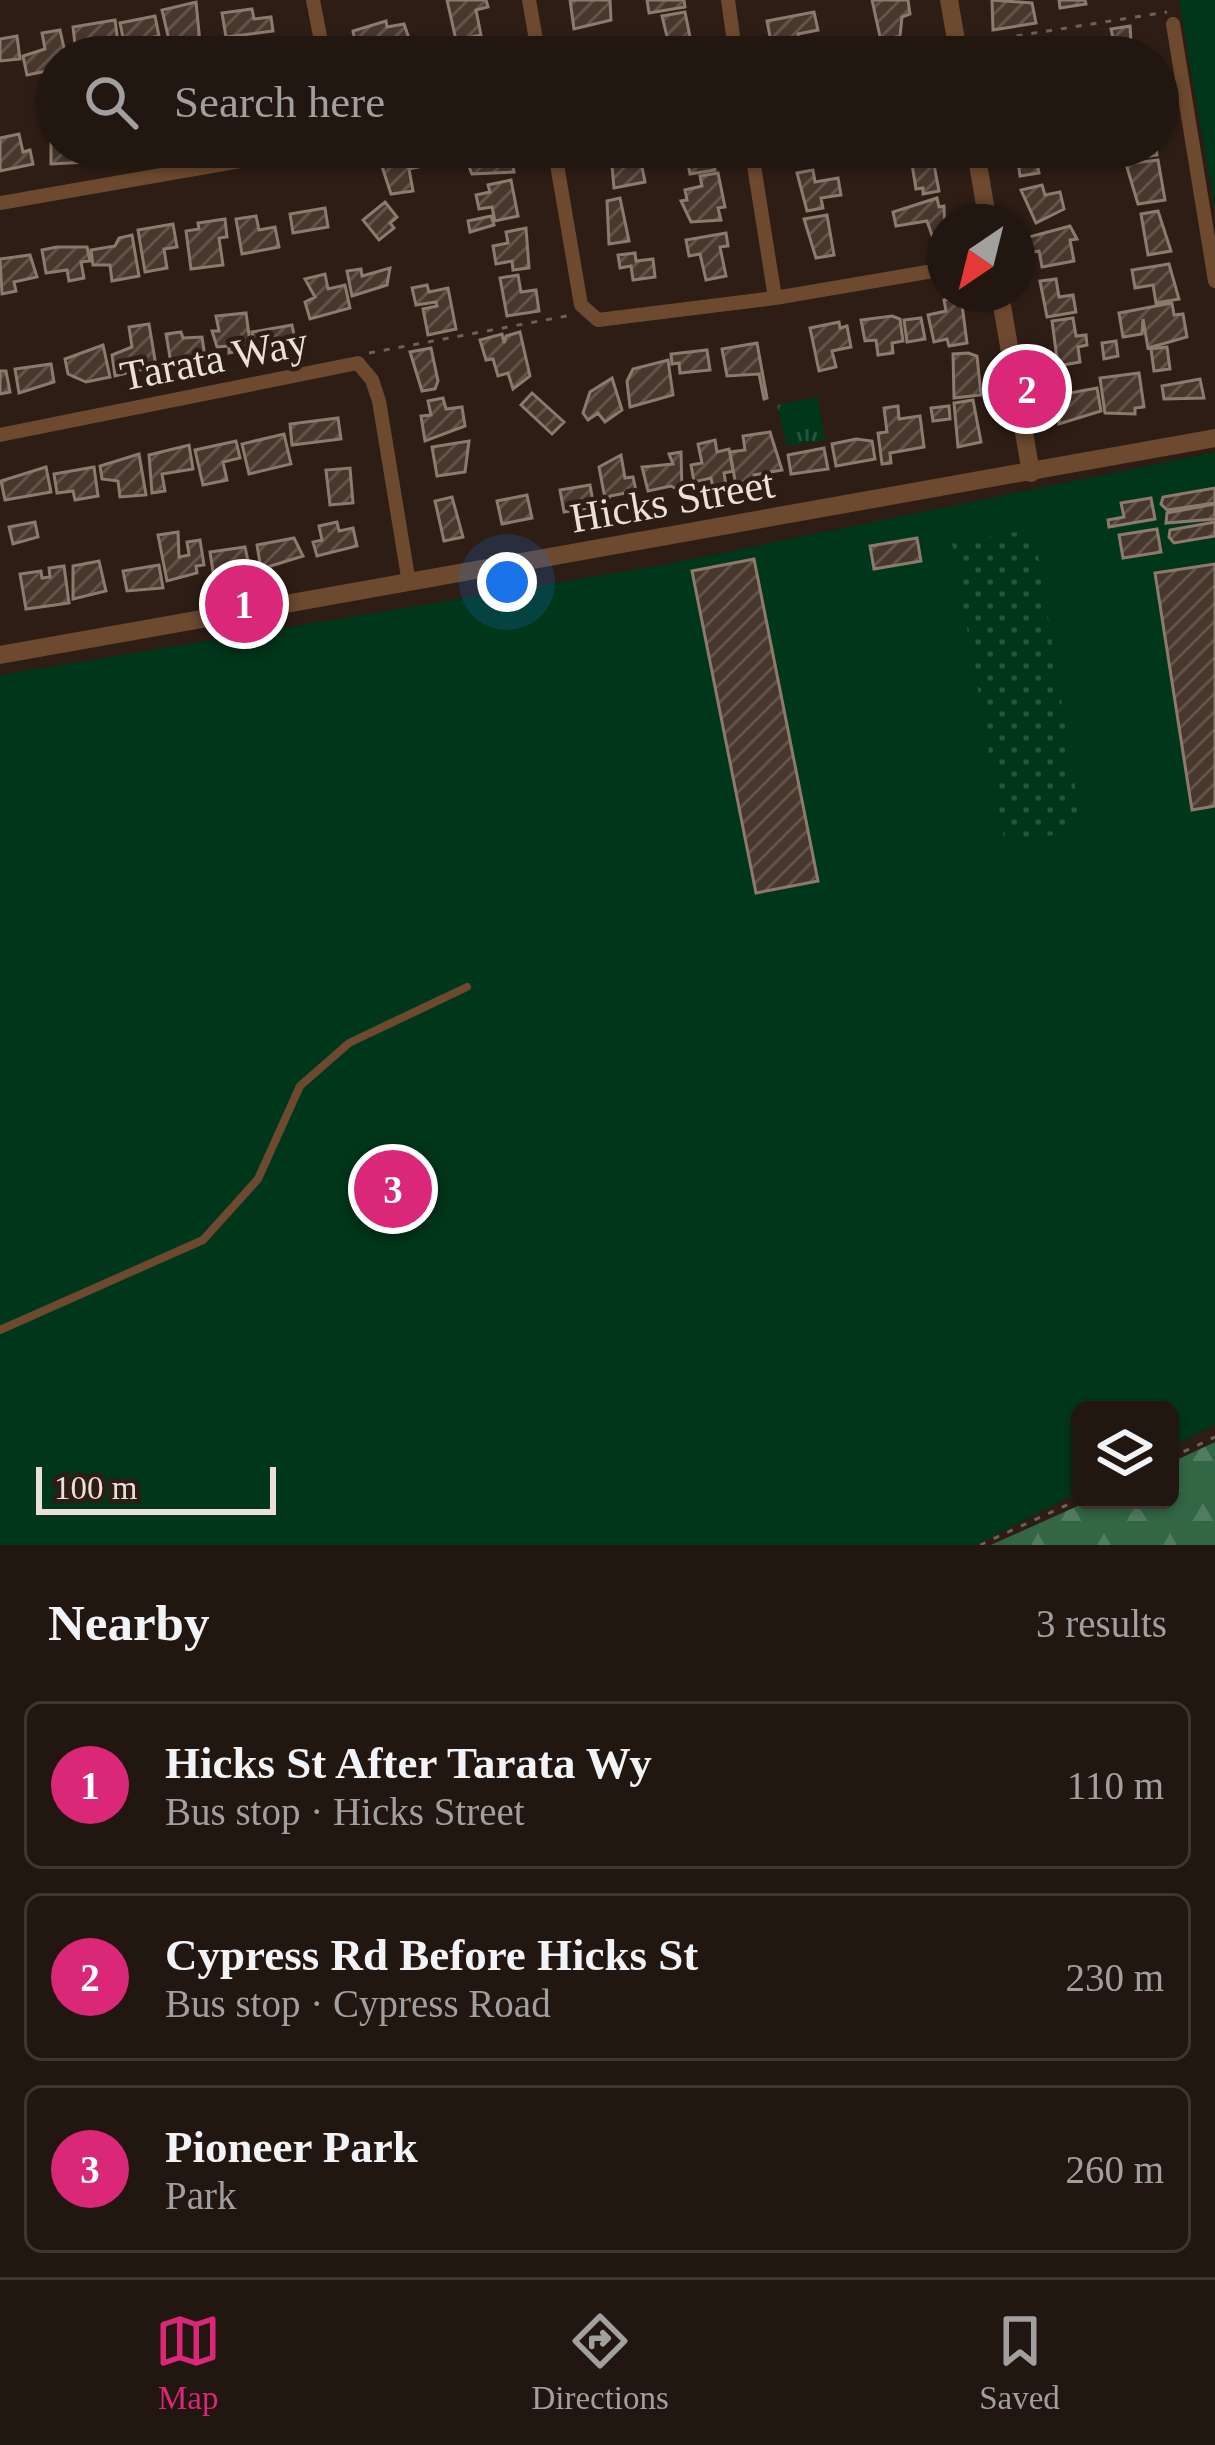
<!DOCTYPE html>
<html lang="en">
<head>
<meta charset="utf-8">
<style>
	:root { --surface:#221610; --page:#2a1f19; --text:#f1f3f6; --muted:#a29f9f; --line:#3f3530; --accent:#db2777 }
	body { margin:0; font-family:"Times New Roman",serif; background:var(--page); color:var(--text) }
	.controls { position:absolute; right:36px; bottom:36px; display:grid; overflow:hidden; border-radius:18px; box-shadow:0 3px 9px #0004 }
	.controls button { width:108px; height:108px; display:grid; place-items:center; padding:0; border:0; border-bottom:3px solid var(--line); background:var(--surface); color:var(--text); font:60px sans-serif }
	.compass { position:absolute; left:927px; top:204px; width:108px; height:108px; border-radius:50%; background:var(--surface); box-shadow:0 3px 9px #0004; rotate:215deg }
	.scale { position:absolute; left:36px; bottom:30px; width:240px; box-sizing:border-box; padding-left:12px; border:6px solid #ebe0da; border-top:0; font-size:33px; line-height:42px; white-space:nowrap; color:#ebe0da; -webkit-text-stroke:9px #2d1d15; paint-order:stroke }
	.you { position:absolute; left:507px; top:582px; width:42px; height:42px; margin:-30px; border:9px solid #fff; border-radius:50%; background:#1a73e8; box-shadow:0 0 0 18px #1a73e833 }
	.badge { display:grid; place-items:center; width:78px; height:78px; border-radius:50%; background:var(--accent); color:#fff; font-size:39px; font-weight:700 }
	.pin { position:absolute; translate:-50% -50%; border:6px solid #fff; box-shadow:0 3px 12px #0006 }
	.list { margin:0; padding:0; list-style:none }
	h2 { display:flex; justify-content:space-between; align-items:center; height:156px; margin:0; padding:0 48px; font-size:51px }
	h2 small { font-size:39px; font-weight:400; color:var(--muted) }
	.list li { display:grid; grid-template-columns:78px 1fr auto; gap:36px; align-items:center; box-sizing:border-box; height:168px; margin:0 24px 24px; padding:0 24px; border:3px solid var(--line); border-radius:18px }
	.list b { display:block; font-size:45px; white-space:nowrap }
	.list p { margin:0; font-size:39px; white-space:nowrap; color:var(--muted) }
	.list em { font-size:39px; font-style:normal; color:var(--muted) }
	.icon { flex:none; width:66px; height:66px; fill:none; stroke:currentColor; stroke-width:2; stroke-linecap:round; stroke-linejoin:round }
	.map { position:relative; flex:none; width:1215px; height:1545px; overflow:hidden }
	.search { position:absolute; background:var(--surface); box-shadow:0 3px 9px #0004; left:36px; right:36px; top:36px; height:132px; display:flex; align-items:center; gap:30px; box-sizing:border-box; padding:0 42px; border-radius:66px; color:var(--muted); font-size:45px }
	.sheet { height:732px; background:var(--surface) }
	nav { display:flex; justify-content:space-around; align-items:center; box-sizing:border-box; height:168px; border-top:3px solid var(--line); background:var(--surface); font-size:33px; color:var(--muted) }
	nav a { display:grid; justify-items:center; gap:6px }
	nav .on { color:var(--accent) }
	.map>svg:first-child { display:block }
	.grass { fill:url(#grass-tufts) }
	.forest { fill:url(#forest-firs) }
	.park { fill:#00361a }
	.garden { fill:url(#garden-dots) }
	.building { fill:url(#building-hatch); stroke:#8d7a6e; stroke-width:3 }
	.lines { fill:none; stroke-linecap:round; stroke-linejoin:round }
	.path { stroke:#6e6059; stroke-width:3; stroke-dasharray:6 9; stroke-linecap:butt }
	.service { stroke:#6c492f; stroke-width:8 }
	.minor { stroke:#6c492f; stroke-width:14 }
	.tertiary { stroke:#6c492f; stroke-width:18 }
	.labels { text-anchor:middle; stroke-width:9; stroke-linejoin:round; paint-order:stroke }
	.street-label { font-size:42px; fill:#ebe0da; stroke:#2d1d15 }
</style>
</head>
<body>
<div class="map">
<svg width="1215" height="1545" viewBox="0 0 1215 1545">
	<defs>
		<pattern id="grass-tufts" width="24" height="20" patternUnits="userSpaceOnUse" patternTransform="scale(3)"><rect width="24" height="20" fill="#00361a"/><path d="M3 7l-1-3M5 7V3M7 7l1-3M15 17l-1-3M17 17v-4M19 17l1-3" fill="none" stroke="#25533b"/></pattern>
		<pattern id="forest-firs" width="22" height="20" patternUnits="userSpaceOnUse" patternTransform="scale(3)"><rect width="22" height="20" fill="#336645"/><path d="M5 1l3.5 6h-7zM16 11l3.5 6h-7z" fill="#517c5f"/></pattern>
		<pattern id="garden-dots" width="8" height="8" patternUnits="userSpaceOnUse" patternTransform="scale(3)"><rect width="8" height="8" fill="#00361a"/><path d="M2 2h.1M6 6h.1" fill="none" stroke="#25533b" stroke-width="1.8" stroke-linecap="round"/></pattern>
		<pattern id="building-hatch" width="6" height="6" patternUnits="userSpaceOnUse" patternTransform="scale(3)"><rect width="6" height="6" fill="#48372d"/><path d="M-1 1l2-2M0 6l6-6M5 7l2-2" fill="none" stroke="#63544b"/></pattern>
	</defs>
	<rect width="100%" height="100%" fill="#2d1d15"/>
	<path class="grass" d="M 818,397 L 825,440 L 787,446 L 777,405 Z"/>
	<path class="forest" d="M 1215,1442 L 1215,1545 L 991,1545 L 1091,1500 L 1170,1500 L 1170,1463 Z"/>
	<path class="park" d="M 1179,0 L 1215,0 L 1215,211 Z
		M 1215,452 L 1215,1425 L 1170,1447 L 1170,1410 L 1080,1410 L 1080,1492 L 976,1545 L 0,1545 L 0,675 L 662,565 Z"/>
	<path class="garden" d="M 1034,529 L 1082,830 L 1005,843 L 952,543 Z"/>
	<path class="building" d="M 447,0 L 486,0 L 488,7 L 476,10 L 481,35 L 456,40 Z
		M 570,0 L 610,0 L 611,20 L 574,29 Z
		M 647,0 L 684,0 L 685,7 L 649,13 Z
		M 872,0 L 908,0 L 910,14 L 902,17 L 900,36 L 881,41 Z
		M 992,0 L 1032,3 L 1036,23 L 993,30 Z
		M 1059,0 L 1085,0 L 1086,4 L 1060,8 Z
		M 196,2 L 201,53 L 173,57 L 162,10 Z
		M 252,9 L 254,19 L 271,17 L 273,31 L 226,37 L 222,13 Z
		M 685,12 L 694,57 L 672,57 L 662,16 Z
		M 814,12 L 818,30 L 798,34 L 802,53 L 774,57 L 767,21 Z
		M 155,16 L 159,36 L 141,40 L 144,57 L 127,57 L 120,23 Z
		M 115,20 L 120,57 L 76,53 L 73,27 Z
		M 386,21 L 387,27 L 404,24 L 411,44 L 357,52 L 353,31 Z
		M 1130,26 L 1132,57 L 1099,57 L 1096,41 L 1113,38 L 1111,29 Z
		M 60,30 L 66,57 L 57,57 L 57,69 L 27,75 L 23,56 L 45,49 L 42,33 Z
		M 17,36 L 20,59 L 0,61 L 0,39 Z
		M 272,39 L 277,57 L 255,57 L 251,44 Z
		M 595,40 L 596,57 L 574,57 L 571,45 Z
		M 1023,40 L 1028,57 L 1001,57 L 1000,44 Z
		M 493,41 L 496,57 L 455,57 L 454,48 Z
		M 57,126 L 57,147 L 85,147 L 88,162 L 51,164 L 51,127 Z
		M 19,134 L 23,152 L 30,150 L 33,164 L 0,171 L 0,138 Z
		M 105,147 L 134,147 L 134,151 L 106,155 Z
		M 461,147 L 510,147 L 514,172 L 472,174 Z
		M 593,147 L 638,147 L 645,182 L 614,188 L 611,155 L 595,157 Z
		M 685,147 L 711,147 L 715,170 L 690,174 Z
		M 793,147 L 830,147 L 830,148 L 814,150 L 816,160 L 801,163 Z
		M 1016,147 L 1034,147 L 1039,173 L 1020,176 Z
		M 1111,147 L 1156,147 L 1157,155 L 1113,162 Z
		M 416,149 L 418,167 L 409,169 L 413,191 L 391,194 L 378,154 Z
		M 931,149 L 939,191 L 923,194 L 923,188 L 916,189 L 910,152 Z
		M 1158,160 L 1165,200 L 1138,204 L 1126,164 Z
		M 813,170 L 815,182 L 838,178 L 841,195 L 821,198 L 823,208 L 807,211 L 797,173 Z
		M 718,173 L 725,207 L 718,208 L 721,220 L 691,222 L 681,201 L 687,200 L 685,190 L 702,186 L 700,176 Z
		M 511,180 L 518,216 L 495,221 L 492,207 L 479,209 L 476,195 L 490,192 L 488,185 Z
		M 1042,185 L 1045,195 L 1060,192 L 1064,209 L 1036,223 L 1021,190 Z
		M 620,198 L 629,241 L 609,244 L 607,201 Z
		M 937,198 L 939,207 L 944,206 L 945,236 L 933,238 L 927,221 L 896,226 L 893,212 Z
		M 385,202 L 397,217 L 390,223 L 394,228 L 379,240 L 363,220 Z
		M 325,208 L 328,227 L 293,233 L 290,214 Z
		M 1158,211 L 1171,251 L 1148,255 L 1141,214 Z
		M 827,215 L 834,255 L 816,258 L 804,219 Z
		M 256,216 L 259,230 L 275,227 L 279,247 L 242,254 L 236,219 Z
		M 491,216 L 494,225 L 470,232 L 468,221 Z
		M 225,219 L 227,237 L 219,238 L 223,265 L 191,269 L 186,231 L 199,229 L 198,223 Z
		M 173,224 L 177,247 L 164,249 L 167,268 L 145,272 L 138,230 Z
		M 1070,226 L 1077,239 L 1070,240 L 1074,261 L 1042,267 L 1039,251 L 1028,253 L 1025,238 Z
		M 526,228 L 529,268 L 513,270 L 512,261 L 496,264 L 493,246 L 508,243 L 506,232 Z
		M 726,233 L 728,246 L 720,247 L 726,276 L 706,280 L 700,254 L 689,256 L 686,240 Z
		M 132,235 L 139,276 L 112,281 L 110,265 L 93,265 L 91,250 L 115,246 L 119,238 Z
		M 57,247 L 87,247 L 90,261 L 81,262 L 84,278 L 69,281 L 67,270 L 46,273 L 42,250 Z
		M 635,253 L 636,261 L 653,259 L 655,277 L 633,280 L 631,266 L 620,268 L 618,255 Z
		M 30,255 L 37,277 L 14,282 L 16,291 L 2,294 L 0,259 Z
		M 1169,264 L 1179,299 L 1156,303 L 1153,285 L 1135,288 L 1132,270 Z
		M 390,268 L 387,285 L 352,296 L 347,271 L 361,269 L 362,276 Z
		M 325,274 L 328,289 L 345,285 L 350,308 L 310,319 L 305,302 L 315,297 L 305,279 Z
		M 518,275 L 521,292 L 536,290 L 539,311 L 507,316 L 500,278 Z
		M 1056,279 L 1059,297 L 1073,295 L 1076,312 L 1047,317 L 1040,281 Z
		M 427,285 L 429,292 L 448,288 L 456,329 L 428,335 L 423,309 L 437,306 L 436,302 L 416,305 L 412,288 Z
		M 961,297 L 967,343 L 949,346 L 947,339 L 934,342 L 928,315 L 946,311 L 944,300 Z
		M 1172,303 L 1174,315 L 1183,314 L 1187,337 L 1148,348 L 1143,319 L 1142,334 L 1123,337 L 1119,313 Z
		M 246,313 L 251,349 L 229,353 L 229,346 L 217,347 L 212,331 L 219,331 L 216,316 Z
		M 892,316 L 900,319 L 903,341 L 892,343 L 893,353 L 878,355 L 876,340 L 865,341 L 861,320 Z
		M 921,318 L 925,339 L 907,342 L 904,320 Z
		M 1073,318 L 1076,336 L 1086,335 L 1087,345 L 1078,347 L 1080,362 L 1058,366 L 1052,321 Z
		M 839,322 L 840,328 L 847,326 L 851,347 L 832,351 L 836,367 L 819,371 L 810,328 Z
		M 149,324 L 156,366 L 115,376 L 112,355 L 132,347 L 129,327 Z
		M 292,325 L 296,345 L 255,347 L 252,332 Z
		M 181,332 L 183,338 L 202,337 L 205,357 L 171,363 L 166,334 Z
		M 520,332 L 530,376 L 513,389 L 508,373 L 498,376 L 493,359 L 486,360 L 480,340 L 502,334 L 504,343 L 506,336 Z
		M 1116,341 L 1118,356 L 1104,359 L 1102,343 Z
		M 757,343 L 767,398 L 764,399 L 759,374 L 727,376 L 722,349 Z
		M 103,345 L 110,377 L 86,382 L 68,374 L 65,359 Z
		M 1167,347 L 1170,369 L 1154,371 L 1151,349 Z
		M 431,348 L 438,381 L 435,389 L 422,391 L 410,352 Z
		M 707,350 L 710,370 L 680,373 L 679,363 L 672,364 L 671,354 Z
		M 968,353 L 977,356 L 981,395 L 954,398 L 953,354 Z
		M 668,360 L 673,395 L 630,407 L 627,381 L 633,369 Z
		M 51,364 L 54,382 L 19,393 L 15,369 Z
		M 0,371 L 6,371 L 10,392 L 0,394 Z
		M 1139,373 L 1144,407 L 1135,408 L 1135,414 L 1105,413 L 1100,378 Z
		M 612,378 L 622,410 L 605,422 L 598,413 L 588,420 L 583,413 L 590,392 Z
		M 1200,379 L 1204,398 L 1164,399 L 1162,386 Z
		M 1097,388 L 1101,411 L 1059,424 L 1059,395 Z
		M 532,393 L 564,422 L 552,434 L 521,405 Z
		M 443,398 L 446,409 L 462,407 L 465,426 L 425,441 L 421,416 L 431,415 L 428,401 Z
		M 973,400 L 981,442 L 958,447 L 954,403 Z
		M 898,406 L 899,419 L 920,416 L 924,447 L 890,453 L 891,463 L 882,464 L 878,433 L 887,432 L 884,408 Z
		M 949,406 L 950,419 L 933,421 L 931,408 Z
		M 338,418 L 341,439 L 292,445 L 290,424 Z
		M 770,432 L 782,470 L 754,475 L 756,484 L 736,486 L 730,452 L 745,450 L 743,436 Z
		M 284,434 L 291,464 L 249,474 L 242,444 Z
		M 856,439 L 872,441 L 875,459 L 836,466 L 832,444 Z
		M 715,440 L 717,452 L 729,449 L 733,471 L 724,473 L 726,485 L 713,488 L 711,478 L 694,482 L 691,465 L 702,463 L 698,444 Z
		M 236,441 L 240,458 L 223,462 L 227,480 L 203,485 L 195,450 Z
		M 469,441 L 465,472 L 437,476 L 432,447 Z
		M 189,445 L 193,469 L 162,474 L 165,491 L 152,493 L 149,455 Z
		M 824,448 L 828,469 L 791,474 L 788,455 Z
		M 681,452 L 682,492 L 671,486 L 648,491 L 642,467 L 673,464 L 669,454 Z
		M 139,454 L 146,495 L 120,497 L 118,481 L 102,479 L 100,466 Z
		M 621,455 L 625,478 L 633,477 L 636,491 L 610,496 L 606,504 L 599,467 Z
		M 46,467 L 51,492 L 5,500 L 1,481 Z
		M 94,467 L 98,496 L 75,500 L 73,491 L 57,493 L 54,474 Z
		M 350,468 L 353,503 L 330,505 L 326,470 Z
		M 590,485 L 594,507 L 564,512 L 560,490 Z
		M 1215,488 L 1215,503 L 1167,510 L 1161,504 L 1163,497 Z
		M 527,495 L 532,518 L 502,524 L 497,501 Z
		M 452,497 L 463,537 L 444,541 L 435,501 Z
		M 1151,498 L 1155,519 L 1109,527 L 1108,520 L 1124,517 L 1121,503 Z
		M 1215,504 L 1215,519 L 1166,523 L 1167,513 Z
		M 35,522 L 38,537 L 13,544 L 9,527 Z
		M 337,522 L 339,531 L 353,528 L 357,546 L 317,556 L 313,542 L 322,540 L 319,526 Z
		M 1215,522 L 1215,536 L 1174,543 L 1169,537 L 1170,530 Z
		M 1157,529 L 1161,552 L 1123,558 L 1119,535 Z
		M 178,532 L 179,557 L 189,555 L 187,542 L 200,540 L 204,565 L 196,566 L 197,573 L 167,581 L 158,535 Z
		M 294,538 L 303,556 L 261,569 L 257,545 Z
		M 917,538 L 921,561 L 874,569 L 870,546 Z
		M 245,547 L 249,566 L 214,578 L 210,552 Z
		M 754,559 L 818,881 L 756,893 L 692,571 Z
		M 99,561 L 106,591 L 73,599 L 73,566 Z
		M 1215,564 L 1215,806 L 1192,810 L 1155,573 Z
		M 159,565 L 163,588 L 127,591 L 123,571 Z
		M 64,566 L 69,603 L 26,609 L 20,574 L 41,571 L 42,578 L 50,577 L 49,568 Z"/>
	<g class="lines">
		<path class="path" d="M 972,43 L 1167,12
			M 839,57 L 938,40
			M 369,353 L 572,315
			M 1170,1458 L 1215,1437
			M 980,1545 L 1080,1499"/>
		<path class="service" d="M 0,1330 L 203,1240 L 258,1179 L 300,1086 L 349,1043 L 467,987"/>
		<path class="minor" d="M 313,0 L 324,57
			M 529,0 L 539,57
			M 728,0 L 736,57
			M 1173,24 L 1215,281
			M 554,147 L 581,305 L 598,320 L 775,298 L 945,269
			M 751,147 L 775,298
			M 0,203 L 322,147
			M 0,435 L 358,363 L 372,380 L 379,401 L 409,583"/>
		<path class="tertiary" d="M 949,0 L 959,57
			M 975,147 L 988,222
			M 1000,294 L 1031,473
			M 0,655 L 1215,438"/>
	</g>
	<g class="labels">
		<g class="street-label">
			<text transform="translate(214 358) rotate(-11)" y="15">Tarata Way</text>
			<text transform="translate(672 500) rotate(-10)" y="15">Hicks Street</text>
		</g>
	</g>
</svg>
<div class="controls">
<button><svg class="icon" aria-label="layers" viewBox="0 0 24 24"><path d="M12 4l9 5-9 5-9-5zM3 14l9 5 9-5"/></svg></button>
</div>
<svg class="compass" viewBox="-18 -18 36 36"><path d="M0-13l5 13h-10z" fill="#e53935"/><path d="M0 13l5-13h-10z" fill="#a29f9f"/></svg>
<div class="scale">100 m</div>
<div class="you"></div>
<div class="pin badge" style="left:244px;top:604px">1</div>
<div class="pin badge" style="left:1027px;top:389px">2</div>
<div class="pin badge" style="left:393px;top:1189px">3</div>
<div class="search"><svg class="icon" aria-label="search" viewBox="0 0 24 24"><circle cx="10" cy="10" r="6"/><path d="M15 15l6 6"/></svg>Search here</div>
</div>
<section class="sheet">
<h2>Nearby<small>3 results</small></h2>
<ul class="list">
<li><span class="badge">1</span><div><b>Hicks St After Tarata Wy</b><p>Bus stop · Hicks Street</p></div><em>110 m</em></li>
<li><span class="badge">2</span><div><b>Cypress Rd Before Hicks St</b><p>Bus stop · Cypress Road</p></div><em>230 m</em></li>
<li><span class="badge">3</span><div><b>Pioneer Park</b><p>Park</p></div><em>260 m</em></li>
</ul>
</section>
<nav>
<a class="on"><svg class="icon" aria-label="map" viewBox="0 0 24 24"><path d="M3 6l6-2 6 2 6-2v14l-6 2-6-2-6 2zM9 4v14M15 6v14"/></svg>Map</a>
<a><svg class="icon" aria-label="directions" viewBox="0 0 24 24"><path d="M12 3l9 9-9 9-9-9zM9 14v-3h6M13 9l2 2-2 2"/></svg>Directions</a>
<a><svg class="icon" aria-label="saved" viewBox="0 0 24 24"><path d="M7 4h10v16l-5-4-5 4z"/></svg>Saved</a>
</nav>
</body>
</html>
